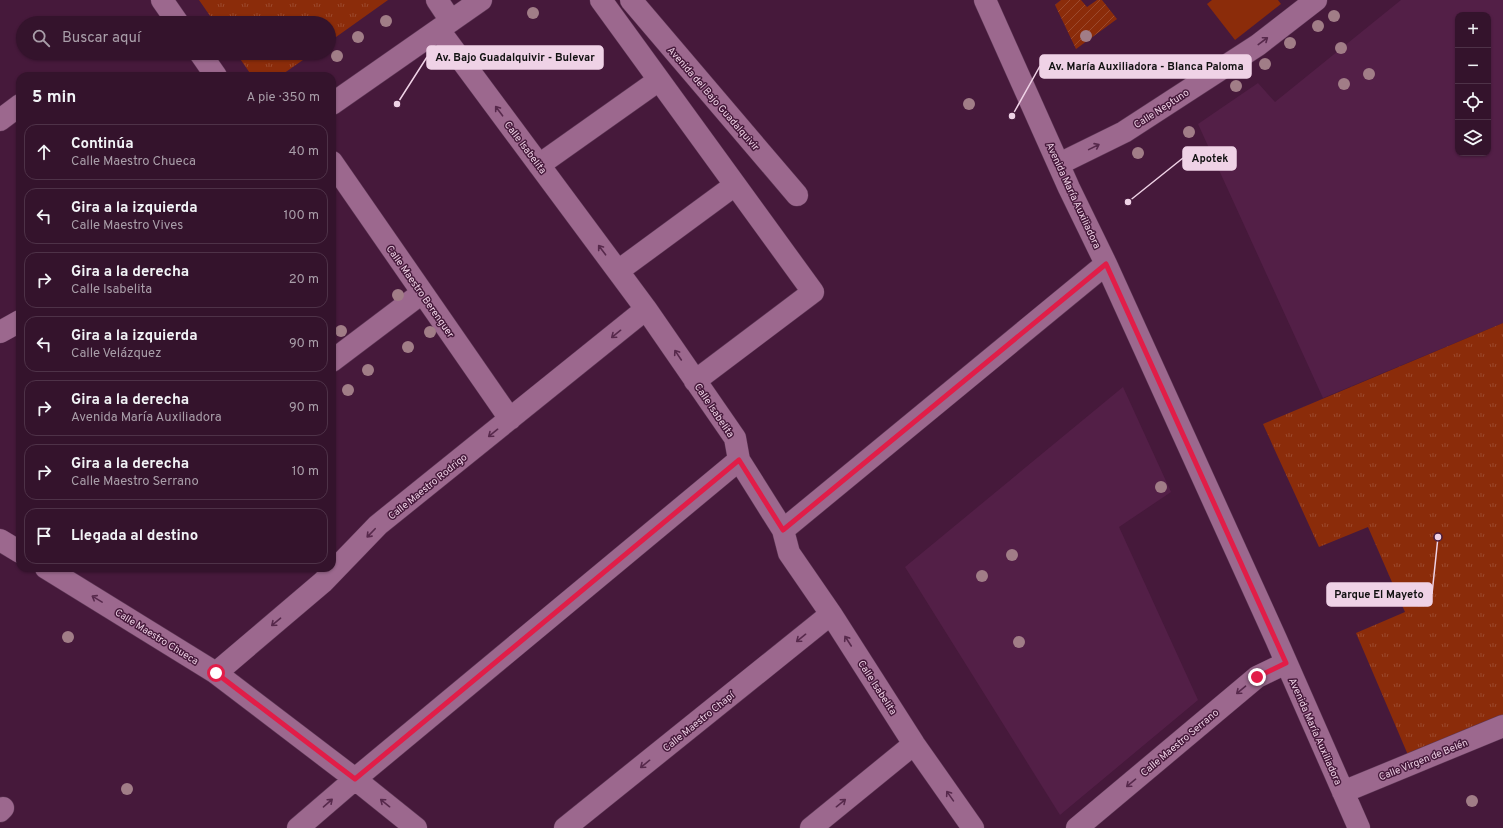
<!DOCTYPE html>
<html lang="es">
<head>
<meta charset="utf-8">
<style>
	:root { --surface:#34132c; --page:#3c1c34; --text:#f1f3f6; --muted:#a99ea9; --line:#4e3248 }
	body { margin:0; font-family:Overpass,sans-serif; background:var(--page); color:var(--text) }
	.controls { position:absolute; right:12px; top:12px; display:grid; overflow:hidden; border-radius:8px; box-shadow:0 1px 3px #0004 }
	.controls button { width:36px; height:36px; display:grid; place-items:center; padding:0; border:0; border-bottom:1px solid var(--line); background:var(--surface); color:var(--text); font:20px sans-serif }
	.stop { position:absolute; width:12px; height:12px; margin:-9px; border:3px solid #e11d48; border-radius:50%; background:#fff }
	.stop.end { background:#e11d48; border-color:#fff; box-shadow:0 1px 4px #0008 }
	.list { margin:0; padding:0; list-style:none }
	h2 { display:flex; justify-content:space-between; align-items:center; height:52px; margin:0; padding:0 16px; font-size:17px }
	h2 small { font-size:13px; font-weight:400; color:var(--muted) }
	.list li { display:grid; grid-template-columns:26px 1fr auto; gap:12px; align-items:center; box-sizing:border-box; height:56px; margin:0 8px 8px; padding:0 8px; border:1px solid var(--line); border-radius:12px }
	.list b { display:block; font-size:15px; white-space:nowrap }
	.list p { margin:0; font-size:13px; white-space:nowrap; color:var(--muted) }
	.list em { font-size:13px; font-style:normal; color:var(--muted) }
	.icon { flex:none; width:22px; height:22px; fill:none; stroke:currentColor; stroke-width:2; stroke-linecap:round; stroke-linejoin:round }
	.map { position:relative; flex:none; width:1503px; height:828px; overflow:hidden }
	.search { position:absolute; background:var(--surface); box-shadow:0 1px 3px #0004; left:16px; top:16px; width:320px; height:44px; display:flex; align-items:center; gap:10px; box-sizing:border-box; padding:0 14px; border-radius:22px; color:var(--muted); font-size:15px }
	.panel { position:absolute; background:var(--surface); box-shadow:0 1px 3px #0004; left:16px; top:72px; width:320px; height:500px; border-radius:12px }
	.map>svg:first-child { display:block }
	.built { fill:#531f47; fill-rule:evenodd }
	.grass { fill:#8b2c0a }
	.park { fill:url(#park-tufts) }
	.garden { fill:url(#garden-furrows) }
	.lines { fill:none; stroke-linecap:round; stroke-linejoin:round }
	.minor-casing { stroke:#5d3755; stroke-width:23 }
	.minor { stroke:#9c688e; stroke-width:22 }
	.tree { fill:#a17d87 }
	.oneway { stroke:#57294c }
	.route { stroke:#e11d48; stroke-width:5 }
	.labels { text-anchor:middle; stroke-width:3; stroke-linejoin:round; paint-order:stroke }
	.street-label { font-size:10px; fill:#efd2e6; stroke:#46193b }
	.leader { fill:none; stroke:#efd2e6; stroke-width:1.5 }
	.callout-dot { fill:#efd2e6; stroke:#46193b; stroke-width:1.5 }
	.callout { fill:#efd2e6; stroke:#efd2e6; stroke-width:1.5 }
	.callout-label { font-size:11px; text-anchor:middle; font-weight:bold; fill:#111 }
</style>
</head>
<body>
<div class="map">
<svg width="1503" height="828" viewBox="0 0 1503 828">
	<defs>
		<pattern id="park-tufts" width="24" height="20" patternUnits="userSpaceOnUse"><rect width="24" height="20" fill="#8b2c0a"/><path d="M3 7l-1-3M5 7V3M7 7l1-3M15 17l-1-3M17 17v-4M19 17l1-3" fill="none" stroke="#9c4a2e"/></pattern>
		<pattern id="garden-furrows" width="10" height="10" patternUnits="userSpaceOnUse"><rect width="10" height="10" fill="#8b2c0a"/><path d="M-1 1l2-2M0 10L10 0M9 11l2-2" fill="none" stroke="#9c4a2e"/></pattern>
	</defs>
	<rect width="100%" height="100%" fill="#46193b"/>
	<path class="built" d="M 1401,0 L 1503,0 L 1503,323 L 1323,398 L 1198,124 L 1258,83 L 1275,102 ZM 1458,15 L 1488,15 L 1488,153 L 1458,153 Z
		M 1123,387 L 1171,492 L 1119,527 L 1198,700 L 1060,815 L 905,567 Z"/>
	<path class="grass" d="M 1212,0 L 1278,0 L 1281,4 L 1235,40 L 1207,4 Z"/>
	<path class="park" d="M 199,0 L 388,0 L 329,42 L 329,23 L 215,23 Z
		M 236,53 L 313,53 L 280,76 L 252,76 Z
		M 1503,323 L 1503,716 L 1408,755 L 1356,633 L 1405,612 L 1368,527 L 1319,547 L 1263,424 Z"/>
	<path class="garden" d="M 1061,0 L 1081,0 L 1087,7 L 1097,0 L 1102,0 L 1117,19 L 1076,49 L 1055,5 Z"/>
	<g class="lines">
		<g class="minor-casing">
			<path id="minor" d="M 162,0 L 178,23
				M 437,0 L 451,21
				M 601,0 L 813,292 L 695,381
				M 631,0 L 797,195
				M 985,0 L 1069,188 L 1106,264 L 1276,639 L 1359,828
				M 439,30 L 646,309 L 735,438 L 739,460 L 783,530 L 789,553 L 831,614 L 914,744 L 973,828
				M 200,53 L 216,76
				M 332,104 L 481,0
				M 0,120 L 20,105
				M 332,162 L 510,419
				M 1059,164 L 1124,132 L 1258,45 L 1316,0
				M 539,165 L 659,80
				M 618,271 L 735,185
				M 0,332 L 20,321
				M 332,361 L 422,293
				M 783,530 L 1106,264
				M 0,540 L 20,552
				M 46,568 L 216,673 L 355,779 L 416,828
				M 216,673 L 323,582 L 378,525 L 646,309
				M 1343,792 L 1503,726
				M 0,811 L 3,808
				M 298,828 L 355,779 L 739,460
				M 565,828 L 831,614
				M 811,828 L 914,744
				M 1077,828 L 1257,677 L 1286,663"/>
		</g>
		<use href="#minor" class="minor"/>
	</g>
	<g class="tree">
		<circle cx="533" cy="13" r="6"/>
		<circle cx="1334" cy="16" r="6"/>
		<circle cx="386" cy="21" r="6"/>
		<circle cx="1318" cy="26" r="6"/>
		<circle cx="1086" cy="36" r="6"/>
		<circle cx="358" cy="37" r="6"/>
		<circle cx="1290" cy="43" r="6"/>
		<circle cx="1341" cy="48" r="6"/>
		<circle cx="337" cy="56" r="6"/>
		<circle cx="1265" cy="64" r="6"/>
		<circle cx="1369" cy="74" r="6"/>
		<circle cx="1344" cy="84" r="6"/>
		<circle cx="1236" cy="86" r="6"/>
		<circle cx="969" cy="104" r="6"/>
		<circle cx="1189" cy="132" r="6"/>
		<circle cx="1138" cy="153" r="6"/>
		<circle cx="398" cy="295" r="6"/>
		<circle cx="341" cy="331" r="6"/>
		<circle cx="430" cy="332" r="6"/>
		<circle cx="408" cy="347" r="6"/>
		<circle cx="368" cy="370" r="6"/>
		<circle cx="348" cy="390" r="6"/>
		<circle cx="1161" cy="487" r="6"/>
		<circle cx="1012" cy="555" r="6"/>
		<circle cx="982" cy="576" r="6"/>
		<circle cx="68" cy="637" r="6"/>
		<circle cx="1019" cy="642" r="6"/>
		<circle cx="127" cy="789" r="6"/>
		<circle cx="1472" cy="801" r="6"/>
	</g>
	<defs><path id="oneway-shaft" d="M-6 0H5M1.5-3L5.5 0L1.5 3" fill="none" stroke-width="1.6" stroke-linecap="round" stroke-linejoin="round"/></defs>
	<g class="oneway">
		<use href="#oneway-shaft" transform="translate(1263 41) rotate(-37)"/>
		<use href="#oneway-shaft" transform="translate(499 111) rotate(-127)"/>
		<use href="#oneway-shaft" transform="translate(1094 147) rotate(-26)"/>
		<use href="#oneway-shaft" transform="translate(602 250) rotate(-127)"/>
		<use href="#oneway-shaft" transform="translate(616 334) rotate(141)"/>
		<use href="#oneway-shaft" transform="translate(678 355) rotate(-124)"/>
		<use href="#oneway-shaft" transform="translate(493 433) rotate(141)"/>
		<use href="#oneway-shaft" transform="translate(371 533) rotate(134)"/>
		<use href="#oneway-shaft" transform="translate(97 599) rotate(-149)"/>
		<use href="#oneway-shaft" transform="translate(276 622) rotate(140)"/>
		<use href="#oneway-shaft" transform="translate(801 638) rotate(141)"/>
		<use href="#oneway-shaft" transform="translate(848 641) rotate(-123)"/>
		<use href="#oneway-shaft" transform="translate(1241 690) rotate(140)"/>
		<use href="#oneway-shaft" transform="translate(645 764) rotate(141)"/>
		<use href="#oneway-shaft" transform="translate(1131 783) rotate(140)"/>
		<use href="#oneway-shaft" transform="translate(950 796) rotate(-125)"/>
		<use href="#oneway-shaft" transform="translate(328 803) rotate(-41)"/>
		<use href="#oneway-shaft" transform="translate(385 803) rotate(-141)"/>
		<use href="#oneway-shaft" transform="translate(841 803) rotate(-39)"/>
	</g>
	<g class="lines">
		<path class="route" d="M 216,673 L 355,779 L 739,460 L 783,530 L 1106,264 L 1286,663 L 1257,677"/>
	</g>
	<g class="labels">
		<g class="street-label">
			<text transform="translate(714 98) rotate(49)" y="4">Avenida del Bajo Guadalquivir</text>
			<text transform="translate(1161 108) rotate(-33)" y="4">Calle Neptuno</text>
			<text transform="translate(526 147) rotate(53)" y="4">Calle Isabelita</text>
			<text transform="translate(1074 195) rotate(65)" y="4">Avenida María Auxiliadora</text>
			<text transform="translate(421 291) rotate(55)" y="4">Calle Maestro Berenguer</text>
			<text transform="translate(715 410) rotate(56)" y="4">Calle Isabelita</text>
			<text transform="translate(427 486) rotate(-39)" y="4">Calle Maestro Rodrigo</text>
			<text transform="translate(157 636) rotate(32)" y="4">Calle Maestro Chueca</text>
			<text transform="translate(878 687) rotate(57)" y="4">Calle Isabelita</text>
			<text transform="translate(698 721) rotate(-39)" y="4">Calle Maestro Chapí</text>
			<text transform="translate(1316 731) rotate(66)" y="4">Avenida María Auxiliadora</text>
			<text transform="translate(1179 742) rotate(-40)" y="4">Calle Maestro Serrano</text>
			<text transform="translate(1423 759) rotate(-22)" y="4">Calle Virgen de Belén</text>
		</g>
	</g>
	<path class="leader" d="M397 104L427 57M1012 116L1040 66M1128 202L1183 158M1438 537L1432 594"/>
	<g class="callout-dot">
		<circle cx="397" cy="104" r="4"/>
		<circle cx="1012" cy="116" r="4"/>
		<circle cx="1128" cy="202" r="4"/>
		<circle cx="1438" cy="537" r="4"/>
	</g>
	<g class="callout">
		<rect x="427" y="46" width="176" height="23" rx="4"/>
		<rect x="1040" y="55" width="211" height="23" rx="4"/>
		<rect x="1183" y="147" width="53" height="23" rx="4"/>
		<rect x="1327" y="583" width="105" height="23" rx="4"/>
	</g>
	<g class="callout-label">
		<text x="515" y="61">Av. Bajo Guadalquivir - Bulevar</text>
		<text x="1146" y="70">Av. María Auxiliadora - Blanca Paloma</text>
		<text x="1210" y="162">Apotek</text>
		<text x="1379" y="598">Parque El Mayeto</text>
	</g>
</svg>
<div class="controls">
<button>+</button>
<button>−</button>
<button><svg class="icon" aria-label="locate" viewBox="0 0 24 24"><circle cx="12" cy="12" r="6"/><path d="M12 2v4M12 18v4M2 12h4M18 12h4"/></svg></button>
<button><svg class="icon" aria-label="layers" viewBox="0 0 24 24"><path d="M12 4l9 5-9 5-9-5zM3 14l9 5 9-5"/></svg></button>
</div>
<div class="stop" style="left:216px;top:673px"></div>
<div class="stop end" style="left:1257px;top:677px"></div>
<div class="search"><svg class="icon" aria-label="search" viewBox="0 0 24 24"><circle cx="10" cy="10" r="6"/><path d="M15 15l6 6"/></svg>Buscar aquí</div>
<section class="panel">
<h2>5 min<small>A pie · 350 m</small></h2>
<ul class="list">
<li><svg class="icon" aria-label="ahead" viewBox="0 0 24 24"><path d="M12 20V5M6 11l6-6 6 6"/></svg><div><b>Continúa</b><p>Calle Maestro Chueca</p></div><em>40 m</em></li>
<li><svg class="icon" aria-label="left" viewBox="0 0 24 24"><path d="M17 20v-9H6M10 6l-5 5 5 5"/></svg><div><b>Gira a la izquierda</b><p>Calle Maestro Vives</p></div><em>100 m</em></li>
<li><svg class="icon" aria-label="right" viewBox="0 0 24 24"><path d="M7 20v-9h11M14 6l5 5-5 5"/></svg><div><b>Gira a la derecha</b><p>Calle Isabelita</p></div><em>20 m</em></li>
<li><svg class="icon" aria-label="left" viewBox="0 0 24 24"><path d="M17 20v-9H6M10 6l-5 5 5 5"/></svg><div><b>Gira a la izquierda</b><p>Calle Velázquez</p></div><em>90 m</em></li>
<li><svg class="icon" aria-label="right" viewBox="0 0 24 24"><path d="M7 20v-9h11M14 6l5 5-5 5"/></svg><div><b>Gira a la derecha</b><p>Avenida María Auxiliadora</p></div><em>90 m</em></li>
<li><svg class="icon" aria-label="right" viewBox="0 0 24 24"><path d="M7 20v-9h11M14 6l5 5-5 5"/></svg><div><b>Gira a la derecha</b><p>Calle Maestro Serrano</p></div><em>10 m</em></li>
<li><svg class="icon" aria-label="arrive" viewBox="0 0 24 24"><path d="M6 21V4h12l-3 4 3 4H6"/></svg><div><b>Llegada al destino</b></div></li>
</ul>
</section>
</div>
</body>
</html>
